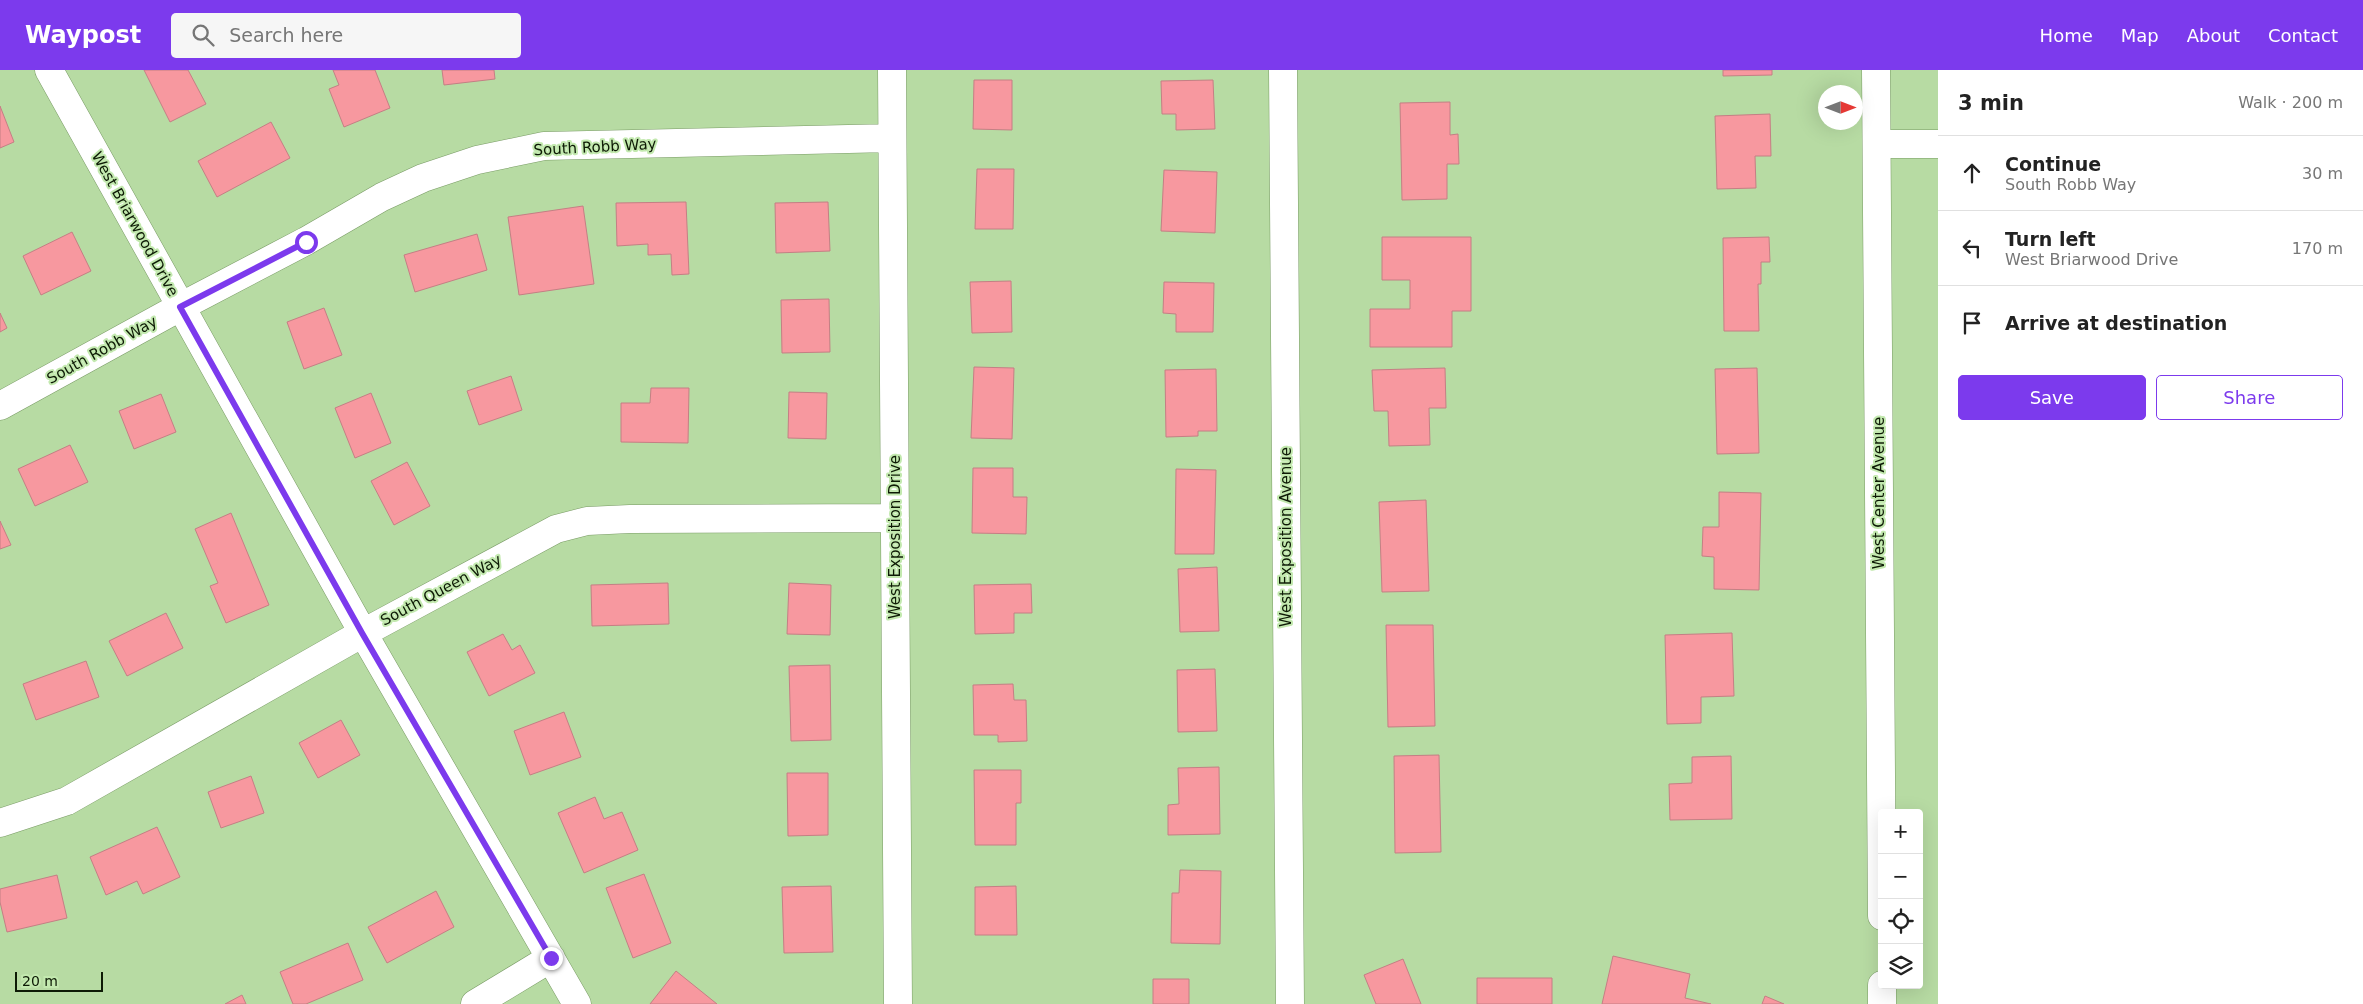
<!DOCTYPE html>
<html lang="en">
<head>
<meta charset="utf-8">
<style>
	:root { --surface:#fff; --page:#f6f6f6; --text:#222; --muted:#767676; --line:#e0e0e0; --accent:#7c3aed }
	body { margin:0; font-family:"DejaVu Sans",sans-serif; background:var(--page); color:var(--text) }
	.controls { position:absolute; right:15px; bottom:15px; display:grid; overflow:hidden; border-radius:5px; box-shadow:0 5px 20px #0002 }
	.controls button { width:45px; height:45px; display:grid; place-items:center; padding:0; border:0; border-bottom:1px solid var(--line); background:var(--surface); color:var(--text); font:25px sans-serif }
	.compass { position:absolute; left:1818px; top:15px; width:45px; height:45px; border-radius:50%; background:var(--surface); box-shadow:0 5px 20px #0002; rotate:90deg }
	.scale { position:absolute; left:15px; bottom:12px; width:88px; box-sizing:border-box; padding-left:5px; border:2px solid #0d1a05; border-top:0; font-size:14px; line-height:18px; white-space:nowrap; color:#0d1a05; -webkit-text-stroke:4px #c3e9af; paint-order:stroke }
	.stop { position:absolute; width:15px; height:15px; margin:-11px; border:4px solid #7c3aed; border-radius:50%; background:#fff }
	.stop.end { background:#7c3aed; border-color:#fff; box-shadow:0 1px 5px #0008 }
	.list { margin:0; padding:0; list-style:none }
	h2 { display:flex; justify-content:space-between; align-items:center; height:65px; margin:0; padding:0 20px; font-size:21px }
	h2 small { font-size:16px; font-weight:400; color:var(--muted) }
	.list li { display:grid; grid-template-columns:32px 1fr auto; gap:15px; align-items:center; box-sizing:border-box; height:75px; padding:0 20px; border-top:1px solid var(--line) }
	.list b { display:block; font-size:19px; white-space:nowrap }
	.list p { margin:0; font-size:16px; white-space:nowrap; color:var(--muted) }
	.list em { font-size:16px; font-style:normal; color:var(--muted) }
	.actions { display:flex; gap:10px; padding:15px 20px }
	.actions a { flex:1; padding:11px 0; border:1px solid var(--accent); border-radius:5px; text-align:center; font-size:18px; color:var(--accent) }
	.actions .main { background:var(--accent); color:#fff }
	.icon { flex:none; width:28px; height:28px; fill:none; stroke:currentColor; stroke-width:2; stroke-linecap:round; stroke-linejoin:round }
	.map { position:relative; flex:none; width:1938px; height:934px; overflow:hidden }
	header { display:flex; align-items:center; gap:30px; box-sizing:border-box; height:70px; padding:0 25px; background:var(--accent); color:#fff }
	header strong { font-size:24px }
	nav { display:flex; gap:28px; margin-inline-start:auto; font-size:18px }
	.search { width:350px; height:45px; background:var(--page); display:flex; align-items:center; gap:12px; box-sizing:border-box; padding:0 18px; border-radius:5px; color:var(--muted); font-size:19px }
	main { display:flex }
	aside { flex:1; background:var(--surface) }
	.map>svg:first-child { display:block }
	.building { fill:#f7989f; stroke:#c47f84 }
	.lines { fill:none; stroke-linecap:round; stroke-linejoin:round }
	.minor-casing { stroke:#799b65; stroke-width:29 }
	.minor { stroke:#fff; stroke-width:28 }
	.route { stroke:#7c3aed; stroke-width:6 }
	.labels { text-anchor:middle; stroke-width:4; stroke-linejoin:round; paint-order:stroke }
	.street-label { font-size:15px; fill:#0d1a05; stroke:#c3e9af }
</style>
</head>
<body>
<header>
<strong>Waypost</strong>
<div class="search"><svg class="icon" aria-label="search" viewBox="0 0 24 24"><circle cx="10" cy="10" r="6"/><path d="M15 15l6 6"/></svg>Search here</div>
<nav><a>Home</a><a>Map</a><a>About</a><a>Contact</a></nav>
</header>
<main>
<div class="map">
<svg width="1938" height="934" viewBox="0 0 1938 934">
	<rect width="100%" height="100%" fill="#b7dba3"/>
	<path class="building" d="M 144,0 L 188,0 L 206,34 L 170,52 Z
		M 333,0 L 375,0 L 390,38 L 344,57 L 329,19 L 339,15 Z
		M 442,0 L 494,0 L 495,9 L 444,15 Z
		M 1723,0 L 1772,0 L 1772,5 L 1723,6 Z
		M 974,10 L 1012,10 L 1012,60 L 973,59 Z
		M 1213,10 L 1215,59 L 1176,60 L 1176,44 L 1162,44 L 1161,11 Z
		M 1450,32 L 1450,65 L 1458,64 L 1459,94 L 1447,94 L 1447,129 L 1402,130 L 1400,33 Z
		M 0,36 L 14,72 L 0,78 Z
		M 1770,44 L 1771,86 L 1755,86 L 1756,118 L 1717,119 L 1715,46 Z
		M 271,52 L 290,88 L 217,127 L 198,91 Z
		M 977,99 L 1014,99 L 1013,159 L 975,159 Z
		M 1164,100 L 1217,102 L 1215,163 L 1161,161 Z
		M 686,132 L 689,204 L 672,205 L 671,184 L 648,185 L 648,174 L 617,176 L 616,133 Z
		M 828,132 L 830,181 L 776,183 L 775,133 Z
		M 583,136 L 594,214 L 519,225 L 508,147 Z
		M 72,162 L 91,201 L 41,225 L 23,186 Z
		M 477,164 L 487,200 L 415,222 L 404,185 Z
		M 1382,167 L 1471,167 L 1471,241 L 1452,241 L 1452,277 L 1370,277 L 1370,239 L 1410,239 L 1410,210 L 1382,210 Z
		M 1769,167 L 1770,192 L 1761,192 L 1761,214 L 1758,214 L 1759,261 L 1724,261 L 1723,168 Z
		M 1011,211 L 1012,262 L 972,263 L 970,212 Z
		M 1164,212 L 1214,213 L 1213,262 L 1176,262 L 1176,244 L 1163,243 Z
		M 829,229 L 830,282 L 782,283 L 781,230 Z
		M 324,238 L 342,285 L 304,299 L 287,252 Z
		M 0,243 L 7,258 L 0,262 Z
		M 974,297 L 1014,298 L 1012,369 L 971,368 Z
		M 1445,298 L 1446,338 L 1429,338 L 1430,375 L 1389,376 L 1388,341 L 1374,341 L 1372,300 Z
		M 1757,298 L 1759,383 L 1717,384 L 1715,299 Z
		M 1216,299 L 1217,361 L 1198,361 L 1198,366 L 1166,367 L 1165,300 Z
		M 511,306 L 522,340 L 479,355 L 467,321 Z
		M 651,318 L 689,318 L 688,373 L 621,372 L 621,333 L 650,333 Z
		M 789,322 L 827,323 L 826,369 L 788,368 Z
		M 371,323 L 391,373 L 355,388 L 335,338 Z
		M 161,324 L 176,362 L 134,379 L 119,341 Z
		M 70,375 L 88,412 L 35,436 L 18,399 Z
		M 407,392 L 430,436 L 394,455 L 371,411 Z
		M 973,398 L 1013,398 L 1013,427 L 1027,427 L 1026,464 L 972,463 Z
		M 1176,399 L 1216,400 L 1214,484 L 1175,484 Z
		M 1719,422 L 1761,423 L 1759,520 L 1714,519 L 1714,487 L 1702,486 L 1703,457 L 1719,457 Z
		M 1426,430 L 1429,521 L 1382,522 L 1379,432 Z
		M 231,443 L 269,535 L 226,553 L 210,516 L 218,513 L 195,459 Z
		M 0,451 L 11,475 L 0,479 Z
		M 1217,497 L 1219,561 L 1180,562 L 1178,499 Z
		M 668,513 L 669,554 L 592,556 L 591,515 Z
		M 789,513 L 831,515 L 830,565 L 787,564 Z
		M 1031,514 L 1032,543 L 1014,543 L 1014,563 L 975,564 L 974,515 Z
		M 166,543 L 183,578 L 127,606 L 109,571 Z
		M 1386,555 L 1433,555 L 1435,656 L 1388,657 Z
		M 1732,563 L 1734,626 L 1701,627 L 1701,653 L 1667,654 L 1665,565 Z
		M 503,564 L 512,580 L 520,575 L 535,603 L 489,626 L 467,582 Z
		M 86,591 L 99,627 L 36,650 L 23,614 Z
		M 830,595 L 831,670 L 791,671 L 789,596 Z
		M 1215,599 L 1217,661 L 1178,662 L 1177,600 Z
		M 1013,614 L 1014,630 L 1026,630 L 1027,671 L 998,672 L 998,665 L 974,665 L 973,615 Z
		M 564,642 L 581,687 L 530,705 L 514,661 Z
		M 341,650 L 360,685 L 318,708 L 299,673 Z
		M 1439,685 L 1441,782 L 1395,783 L 1394,686 Z
		M 1731,686 L 1732,749 L 1670,750 L 1669,714 L 1692,713 L 1692,687 Z
		M 1219,697 L 1220,764 L 1168,765 L 1168,735 L 1179,734 L 1178,698 Z
		M 974,700 L 1021,700 L 1021,733 L 1016,733 L 1016,775 L 975,775 Z
		M 787,703 L 828,703 L 828,765 L 788,766 Z
		M 251,706 L 264,743 L 221,758 L 208,722 Z
		M 595,727 L 604,749 L 622,742 L 638,780 L 584,803 L 558,743 Z
		M 157,757 L 180,807 L 143,824 L 137,811 L 106,825 L 90,787 Z
		M 1180,800 L 1221,801 L 1220,874 L 1171,873 L 1172,823 L 1179,823 Z
		M 644,804 L 671,873 L 633,888 L 606,818 Z
		M 57,805 L 67,848 L 7,862 L 0,832 L 0,819 Z
		M 831,816 L 833,882 L 784,883 L 782,817 Z
		M 1016,816 L 1017,865 L 975,865 L 975,817 Z
		M 436,821 L 454,857 L 387,893 L 368,857 Z
		M 348,873 L 363,910 L 306,934 L 293,934 L 280,902 Z
		M 1613,886 L 1690,904 L 1685,928 L 1711,934 L 1602,934 Z
		M 1403,889 L 1421,934 L 1376,934 L 1364,905 Z
		M 676,901 L 717,934 L 650,934 Z
		M 1477,908 L 1552,908 L 1552,934 L 1477,934 Z
		M 1153,909 L 1189,909 L 1189,934 L 1153,934 Z
		M 242,925 L 246,934 L 225,934 Z
		M 1765,926 L 1784,934 L 1762,934 Z"/>
	<g class="lines">
		<g class="minor-casing">
			<path id="minor" d="M 49,0 L 363,563 L 577,934
				M 892,0 L 898,934
				M 1283,0 L 1290,934
				M 1876,0 L 1882,846
				M 1877,74 L 1938,74
				M 0,336 L 180,237 L 306,171 L 382,127 L 423,108 L 477,90 L 544,76 L 891,68
				M 0,753 L 67,731 L 363,563 L 556,459 L 587,451 L 630,449 L 895,448
				M 1882,915 L 1882,934
				M 475,934 L 551,888"/>
		</g>
		<use href="#minor" class="minor"/>
	</g>
	<g class="lines">
		<path class="route" d="M 306,172 L 180,237 L 362,563 L 551,888"/>
	</g>
	<g class="labels">
		<g class="street-label">
			<text transform="translate(595 77) rotate(-3)" y="5">South Robb Way</text>
			<text transform="translate(135 154) rotate(61)" y="5">West Briarwood Drive</text>
			<text transform="translate(102 280) rotate(-29)" y="5">South Robb Way</text>
			<text transform="translate(1879 423) rotate(-90)" y="5">West Center Avenue</text>
			<text transform="translate(895 467) rotate(-90)" y="5">West Exposition Drive</text>
			<text transform="translate(1286 467) rotate(-90)" y="5">West Exposition Avenue</text>
			<text transform="translate(441 520) rotate(-28)" y="5">South Queen Way</text>
		</g>
	</g>
</svg>
<div class="controls">
<button>+</button>
<button>−</button>
<button><svg class="icon" aria-label="locate" viewBox="0 0 24 24"><circle cx="12" cy="12" r="6"/><path d="M12 2v4M12 18v4M2 12h4M18 12h4"/></svg></button>
<button><svg class="icon" aria-label="layers" viewBox="0 0 24 24"><path d="M12 4l9 5-9 5-9-5zM3 14l9 5 9-5"/></svg></button>
</div>
<svg class="compass" viewBox="-18 -18 36 36"><path d="M0-13l5 13h-10z" fill="#e53935"/><path d="M0 13l5-13h-10z" fill="#767676"/></svg>
<div class="scale">20 m</div>
<div class="stop" style="left:306px;top:172px"></div>
<div class="stop end" style="left:551px;top:888px"></div>
</div>
<aside>
<h2>3 min<small>Walk · 200 m</small></h2>
<ul class="list">
<li><svg class="icon" aria-label="ahead" viewBox="0 0 24 24"><path d="M12 20V5M6 11l6-6 6 6"/></svg><div><b>Continue</b><p>South Robb Way</p></div><em>30 m</em></li>
<li><svg class="icon" aria-label="left" viewBox="0 0 24 24"><path d="M17 20v-9H6M10 6l-5 5 5 5"/></svg><div><b>Turn left</b><p>West Briarwood Drive</p></div><em>170 m</em></li>
<li><svg class="icon" aria-label="arrive" viewBox="0 0 24 24"><path d="M6 21V4h12l-3 4 3 4H6"/></svg><div><b>Arrive at destination</b></div></li>
</ul>
<div class="actions"><a class="main">Save</a><a>Share</a></div>
</aside>
</main>
</body>
</html>
